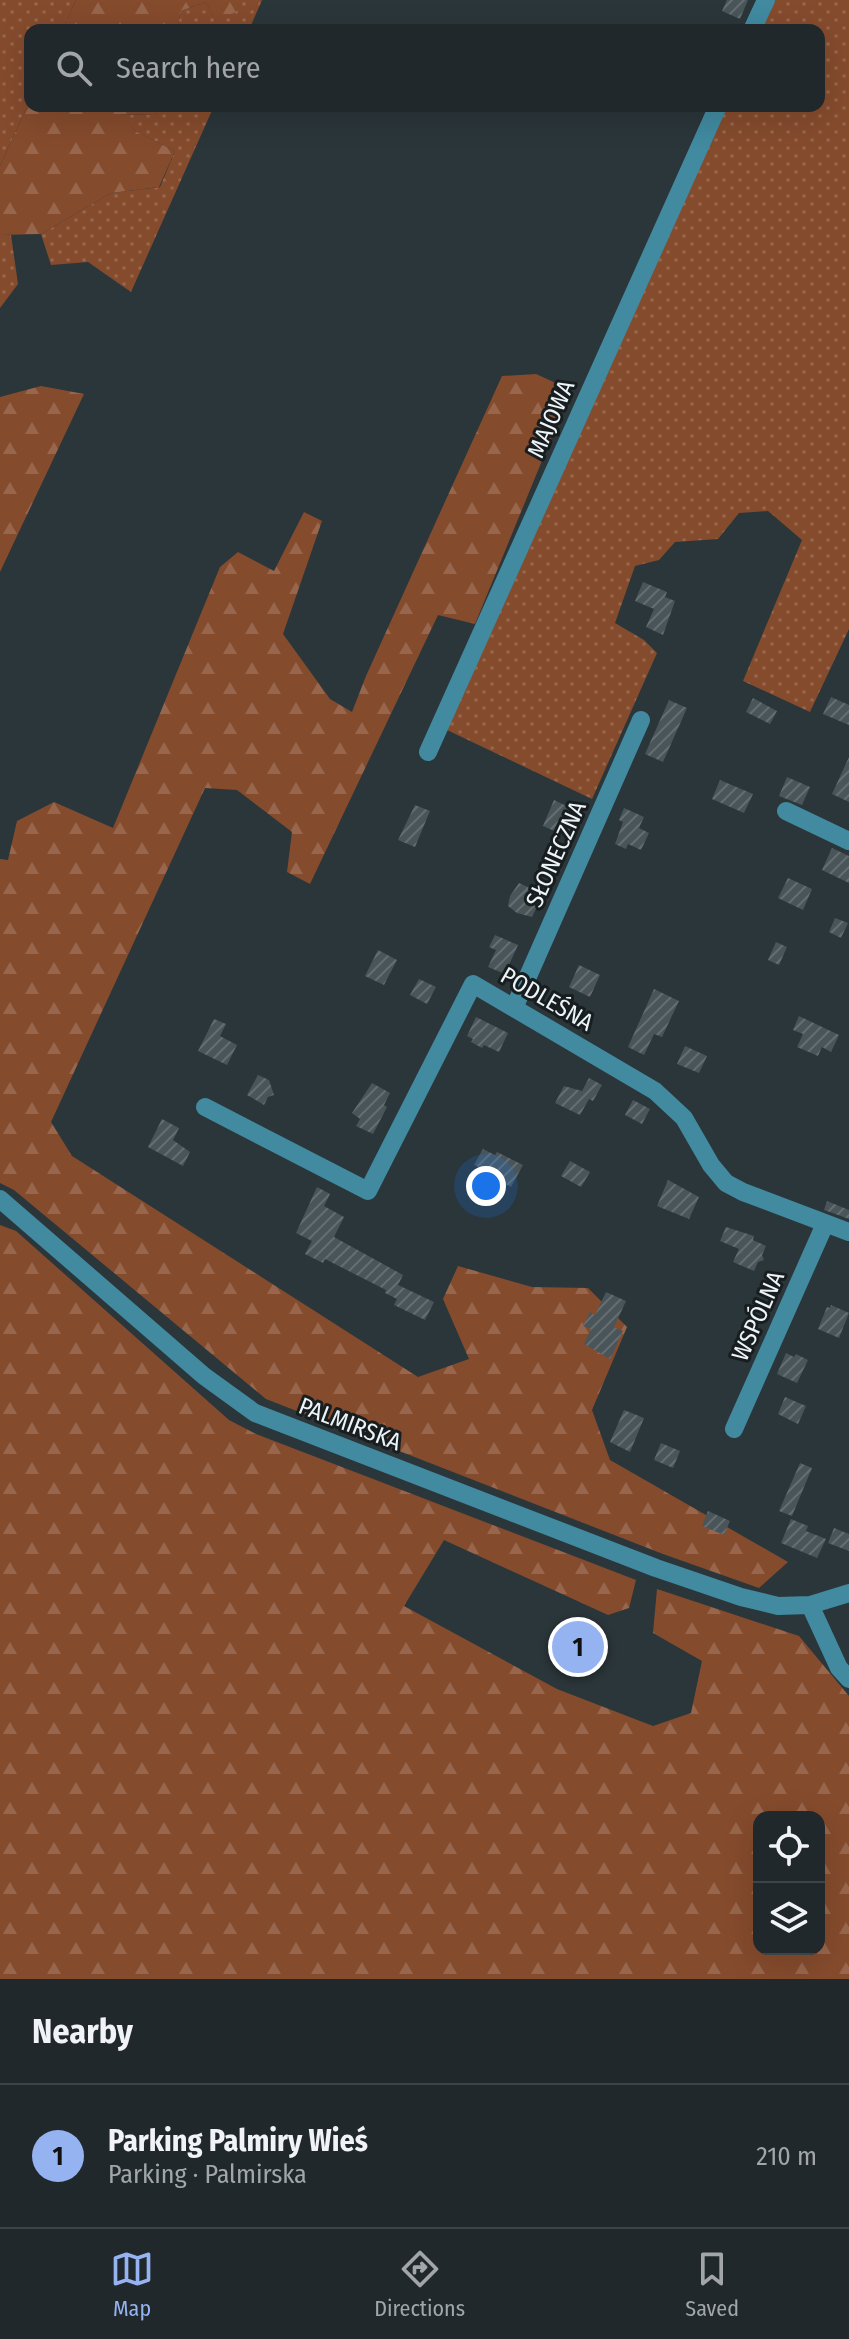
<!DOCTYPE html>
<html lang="en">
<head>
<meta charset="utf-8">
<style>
	:root { --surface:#20282c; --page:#2d3438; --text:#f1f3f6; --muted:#a2a6a9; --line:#3d4448; --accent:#95b2f1 }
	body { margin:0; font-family:"Fira Sans Condensed",sans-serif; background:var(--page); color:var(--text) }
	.controls { position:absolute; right:24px; bottom:24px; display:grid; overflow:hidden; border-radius:16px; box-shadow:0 8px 32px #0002 }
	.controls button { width:72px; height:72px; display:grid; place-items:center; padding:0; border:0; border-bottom:2px solid var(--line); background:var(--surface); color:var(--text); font:40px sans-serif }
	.you { position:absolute; left:486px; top:1186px; width:28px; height:28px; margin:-20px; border:6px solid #fff; border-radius:50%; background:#1a73e8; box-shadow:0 0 0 12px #1a73e833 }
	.badge { display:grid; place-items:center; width:52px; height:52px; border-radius:50%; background:var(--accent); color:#111; font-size:26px; font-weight:700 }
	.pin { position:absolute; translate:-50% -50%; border:4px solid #fff; box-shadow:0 2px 8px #0006 }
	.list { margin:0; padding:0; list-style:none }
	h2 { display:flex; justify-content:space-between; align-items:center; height:104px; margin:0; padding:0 32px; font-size:34px }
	h2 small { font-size:26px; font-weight:400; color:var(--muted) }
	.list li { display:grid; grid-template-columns:52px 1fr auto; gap:24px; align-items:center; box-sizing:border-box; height:144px; padding:0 32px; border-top:2px solid var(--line) }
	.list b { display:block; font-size:30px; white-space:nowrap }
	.list p { margin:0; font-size:26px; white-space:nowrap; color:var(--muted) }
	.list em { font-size:26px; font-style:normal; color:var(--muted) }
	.icon { flex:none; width:44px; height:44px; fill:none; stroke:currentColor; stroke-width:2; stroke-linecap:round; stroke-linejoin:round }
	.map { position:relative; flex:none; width:849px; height:1979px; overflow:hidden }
	.search { position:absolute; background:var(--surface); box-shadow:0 8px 32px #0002; left:24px; right:24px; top:24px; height:88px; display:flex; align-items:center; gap:20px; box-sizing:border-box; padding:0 28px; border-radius:16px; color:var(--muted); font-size:30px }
	.sheet { height:248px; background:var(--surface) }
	nav { display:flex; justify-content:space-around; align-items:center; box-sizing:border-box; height:112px; border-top:2px solid var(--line); background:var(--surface); font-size:22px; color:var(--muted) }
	nav a { display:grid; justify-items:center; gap:4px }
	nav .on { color:var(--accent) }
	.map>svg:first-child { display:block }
	.grass { fill:url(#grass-dots) }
	.forest { fill:url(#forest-firs); fill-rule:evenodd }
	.building { fill:url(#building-hatch) }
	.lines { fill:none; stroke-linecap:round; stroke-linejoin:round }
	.minor { stroke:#418aa0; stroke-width:18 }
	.labels { text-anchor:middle; stroke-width:6; stroke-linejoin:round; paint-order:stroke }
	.street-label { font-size:24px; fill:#edf4f7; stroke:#181d1f }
</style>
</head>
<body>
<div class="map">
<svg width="849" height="1979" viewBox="0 0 849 1979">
	<defs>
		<pattern id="grass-dots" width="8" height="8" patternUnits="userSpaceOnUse" patternTransform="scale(2)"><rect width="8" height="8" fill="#854b2d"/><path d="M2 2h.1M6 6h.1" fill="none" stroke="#97664c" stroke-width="1.8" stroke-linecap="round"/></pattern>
		<pattern id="forest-firs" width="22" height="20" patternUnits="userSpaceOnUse" patternTransform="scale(2)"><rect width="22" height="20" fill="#854b2d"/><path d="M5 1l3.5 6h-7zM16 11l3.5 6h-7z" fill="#97664c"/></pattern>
		<pattern id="building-hatch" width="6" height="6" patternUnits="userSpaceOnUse" patternTransform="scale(2)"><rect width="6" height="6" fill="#495559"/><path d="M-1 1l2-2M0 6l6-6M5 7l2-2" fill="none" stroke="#646e72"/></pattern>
	</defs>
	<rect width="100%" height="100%" fill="#2b363a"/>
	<path class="grass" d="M 0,0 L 76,0 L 62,30 L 30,30 L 30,100 L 0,166 Z
		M 237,0 L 262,0 L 249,30 L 177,30 L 181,11 L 206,2 L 218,25 L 237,10 Z
		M 775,0 L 849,0 L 849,629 L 810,712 L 743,681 L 802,540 L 768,511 L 739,513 L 718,539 L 675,542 L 659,560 L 635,566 L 615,623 L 644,640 L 657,653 L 592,799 L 447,730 L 727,106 L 819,106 L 819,30 L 761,30 Z
		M 158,106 L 214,106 L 131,292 L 88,262 L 51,265 L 41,234 L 111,193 L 160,187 L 175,151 L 137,132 L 118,114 L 155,115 Z
		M 0,235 L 11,235 L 18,284 L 0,308 Z"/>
	<path class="forest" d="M 76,0 L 237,0 L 237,10 L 218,26 L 206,2 L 181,11 L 177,30 L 62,30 Z
		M 30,100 L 30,106 L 158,106 L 155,115 L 119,114 L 137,132 L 175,151 L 159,187 L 111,193 L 41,234 L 0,235 L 0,166 Z
		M 536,374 L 571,390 L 475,624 L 438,615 L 310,884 L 287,872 L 292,832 L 237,790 L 205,788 L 51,1122 L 72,1156 L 418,1377 L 469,1359 L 443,1299 L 458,1266 L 532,1287 L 588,1288 L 627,1327 L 592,1410 L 610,1460 L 788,1562 L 759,1588 L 663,1554 L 266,1399 L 14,1190 L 0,1183 L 0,859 L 8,860 L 17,821 L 54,802 L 113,828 L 220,567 L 238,552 L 274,571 L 304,512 L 322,521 L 283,634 L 330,699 L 352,712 L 366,676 L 502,376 Z
		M 41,386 L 84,394 L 0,572 L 0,397 Z
		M 0,1225 L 16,1231 L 229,1420 L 256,1434 L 636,1580 L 629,1608 L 608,1615 L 444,1540 L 404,1606 L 557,1689 L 653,1726 L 691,1713 L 702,1661 L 653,1633 L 657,1589 L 799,1636 L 849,1696 L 849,1979 L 0,1979 ZM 759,1817 L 819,1817 L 819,1949 L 759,1949 Z"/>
	<path class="building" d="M 727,0 L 748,0 L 740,19 L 722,11 Z
		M 643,582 L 667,592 L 665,597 L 675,601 L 663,635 L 646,627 L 654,609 L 635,601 Z
		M 831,697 L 849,705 L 849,725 L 823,714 Z
		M 753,698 L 777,711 L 770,724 L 746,712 Z
		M 669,700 L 687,708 L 663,762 L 645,754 Z
		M 849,757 L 849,802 L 832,794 Z
		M 787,777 L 810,787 L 802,805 L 779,796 Z
		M 720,780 L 753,794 L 744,813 L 712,799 Z
		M 554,800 L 579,812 L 568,837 L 543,826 Z
		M 415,805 L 430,811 L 415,847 L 398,840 Z
		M 624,808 L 644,817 L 639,828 L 649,833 L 641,850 L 628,844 L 626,849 L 615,844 L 623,822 L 619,820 Z
		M 832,848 L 849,856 L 849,883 L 822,870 Z
		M 788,878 L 812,889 L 803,910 L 778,898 Z
		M 519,883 L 543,894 L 532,917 L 517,913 L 508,906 L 510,896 Z
		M 835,918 L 848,923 L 841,938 L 829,932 Z
		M 495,935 L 518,945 L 505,974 L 488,967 L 496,950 L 489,947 Z
		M 776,942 L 787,947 L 779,965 L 768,960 Z
		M 378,950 L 397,960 L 384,985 L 365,976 Z
		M 579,965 L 600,975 L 590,997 L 569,987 Z
		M 419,979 L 436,987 L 427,1004 L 410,995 Z
		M 654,989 L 679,1001 L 662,1037 L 654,1034 L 644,1055 L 628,1047 Z
		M 799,1016 L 839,1035 L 831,1052 L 822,1047 L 818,1056 L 797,1047 L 803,1034 L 793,1030 Z
		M 476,1017 L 508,1033 L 499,1052 L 484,1045 L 482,1048 L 471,1042 L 473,1039 L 467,1036 Z
		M 214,1019 L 226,1024 L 220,1036 L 237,1045 L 227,1065 L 198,1051 Z
		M 685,1046 L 707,1056 L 699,1073 L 677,1064 Z
		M 258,1075 L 269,1080 L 274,1095 L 268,1097 L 264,1105 L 247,1095 Z
		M 589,1078 L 602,1085 L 593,1101 L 589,1099 L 580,1115 L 555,1103 L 564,1086 L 582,1091 Z
		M 372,1083 L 390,1093 L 384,1105 L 387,1107 L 373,1134 L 356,1126 L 360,1119 L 352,1113 Z
		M 633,1100 L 650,1109 L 642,1124 L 625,1115 Z
		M 162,1119 L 179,1128 L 173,1140 L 190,1152 L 183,1166 L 148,1147 Z
		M 483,1149 L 495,1155 L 497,1152 L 523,1165 L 511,1187 L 486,1174 L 487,1171 L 474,1165 Z
		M 570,1161 L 590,1172 L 581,1187 L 561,1176 Z
		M 668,1180 L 699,1197 L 689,1219 L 657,1206 Z
		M 317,1187 L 330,1194 L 324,1206 L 344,1217 L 334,1237 L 403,1275 L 398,1285 L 434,1302 L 425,1320 L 394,1305 L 397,1299 L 385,1293 L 386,1290 L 325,1259 L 323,1263 L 305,1254 L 312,1241 L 296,1233 Z
		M 827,1201 L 849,1210 L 849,1219 L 824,1210 Z
		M 726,1227 L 754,1236 L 753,1240 L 766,1246 L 762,1255 L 764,1260 L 758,1262 L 754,1271 L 733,1262 L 739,1249 L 720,1241 Z
		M 606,1292 L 626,1301 L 614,1327 L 623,1331 L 610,1359 L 584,1344 L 591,1329 L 583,1326 L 590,1312 L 595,1315 Z
		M 831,1305 L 849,1313 L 839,1338 L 818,1329 L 827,1307 L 830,1308 Z
		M 786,1353 L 794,1357 L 796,1354 L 808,1360 L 797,1383 L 777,1374 Z
		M 785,1397 L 806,1406 L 798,1424 L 778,1414 Z
		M 624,1410 L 644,1418 L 630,1452 L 610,1442 Z
		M 661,1443 L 680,1451 L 673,1468 L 654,1460 Z
		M 800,1463 L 812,1468 L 792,1516 L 779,1511 Z
		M 708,1511 L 730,1521 L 724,1535 L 702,1526 Z
		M 791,1519 L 808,1526 L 806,1531 L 826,1539 L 817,1558 L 781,1543 Z
		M 834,1528 L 849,1534 L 849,1551 L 828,1543 Z"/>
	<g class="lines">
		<path class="minor" d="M 752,30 L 766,0
			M 428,752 L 718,106
			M 786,811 L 849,841
			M 514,1008 L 641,720
			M 205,1107 L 368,1191 L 473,984 L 655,1091 L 684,1118 L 711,1165 L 726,1183 L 743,1192 L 849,1232
			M 0,1199 L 204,1376 L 255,1413 L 656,1568 L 741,1597 L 778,1606 L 810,1605 L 849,1593
			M 734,1429 L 825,1224
			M 810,1605 L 839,1668 L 849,1679"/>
	</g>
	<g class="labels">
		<g class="street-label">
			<text transform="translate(551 419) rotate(-66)" y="8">MAJOWA</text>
			<text transform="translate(556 854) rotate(-66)" y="8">SŁONECZNA</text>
			<text transform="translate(547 999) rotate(30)" y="8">PODLEŚNA</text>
			<text transform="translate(758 1316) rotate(-66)" y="8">WSPÓLNA</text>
			<text transform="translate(350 1424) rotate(21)" y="8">PALMIRSKA</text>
		</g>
	</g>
</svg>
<div class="controls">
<button><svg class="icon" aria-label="locate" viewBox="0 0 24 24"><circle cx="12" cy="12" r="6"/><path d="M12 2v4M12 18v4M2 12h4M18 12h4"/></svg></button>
<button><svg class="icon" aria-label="layers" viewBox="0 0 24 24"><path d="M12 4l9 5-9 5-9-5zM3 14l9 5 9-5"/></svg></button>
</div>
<div class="you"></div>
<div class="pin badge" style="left:578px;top:1647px">1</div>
<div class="search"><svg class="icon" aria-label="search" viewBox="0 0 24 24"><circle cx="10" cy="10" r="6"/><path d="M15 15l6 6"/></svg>Search here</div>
</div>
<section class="sheet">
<h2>Nearby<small></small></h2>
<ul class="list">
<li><span class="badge">1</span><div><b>Parking Palmiry Wieś</b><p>Parking · Palmirska</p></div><em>210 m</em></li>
</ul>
</section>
<nav>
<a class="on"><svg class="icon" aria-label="map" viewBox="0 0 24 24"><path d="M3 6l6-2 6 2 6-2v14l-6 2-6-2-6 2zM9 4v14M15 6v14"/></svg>Map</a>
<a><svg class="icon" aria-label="directions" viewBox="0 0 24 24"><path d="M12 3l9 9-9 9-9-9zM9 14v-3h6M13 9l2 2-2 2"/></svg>Directions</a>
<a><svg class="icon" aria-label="saved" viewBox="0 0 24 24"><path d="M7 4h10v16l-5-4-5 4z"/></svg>Saved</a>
</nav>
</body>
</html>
